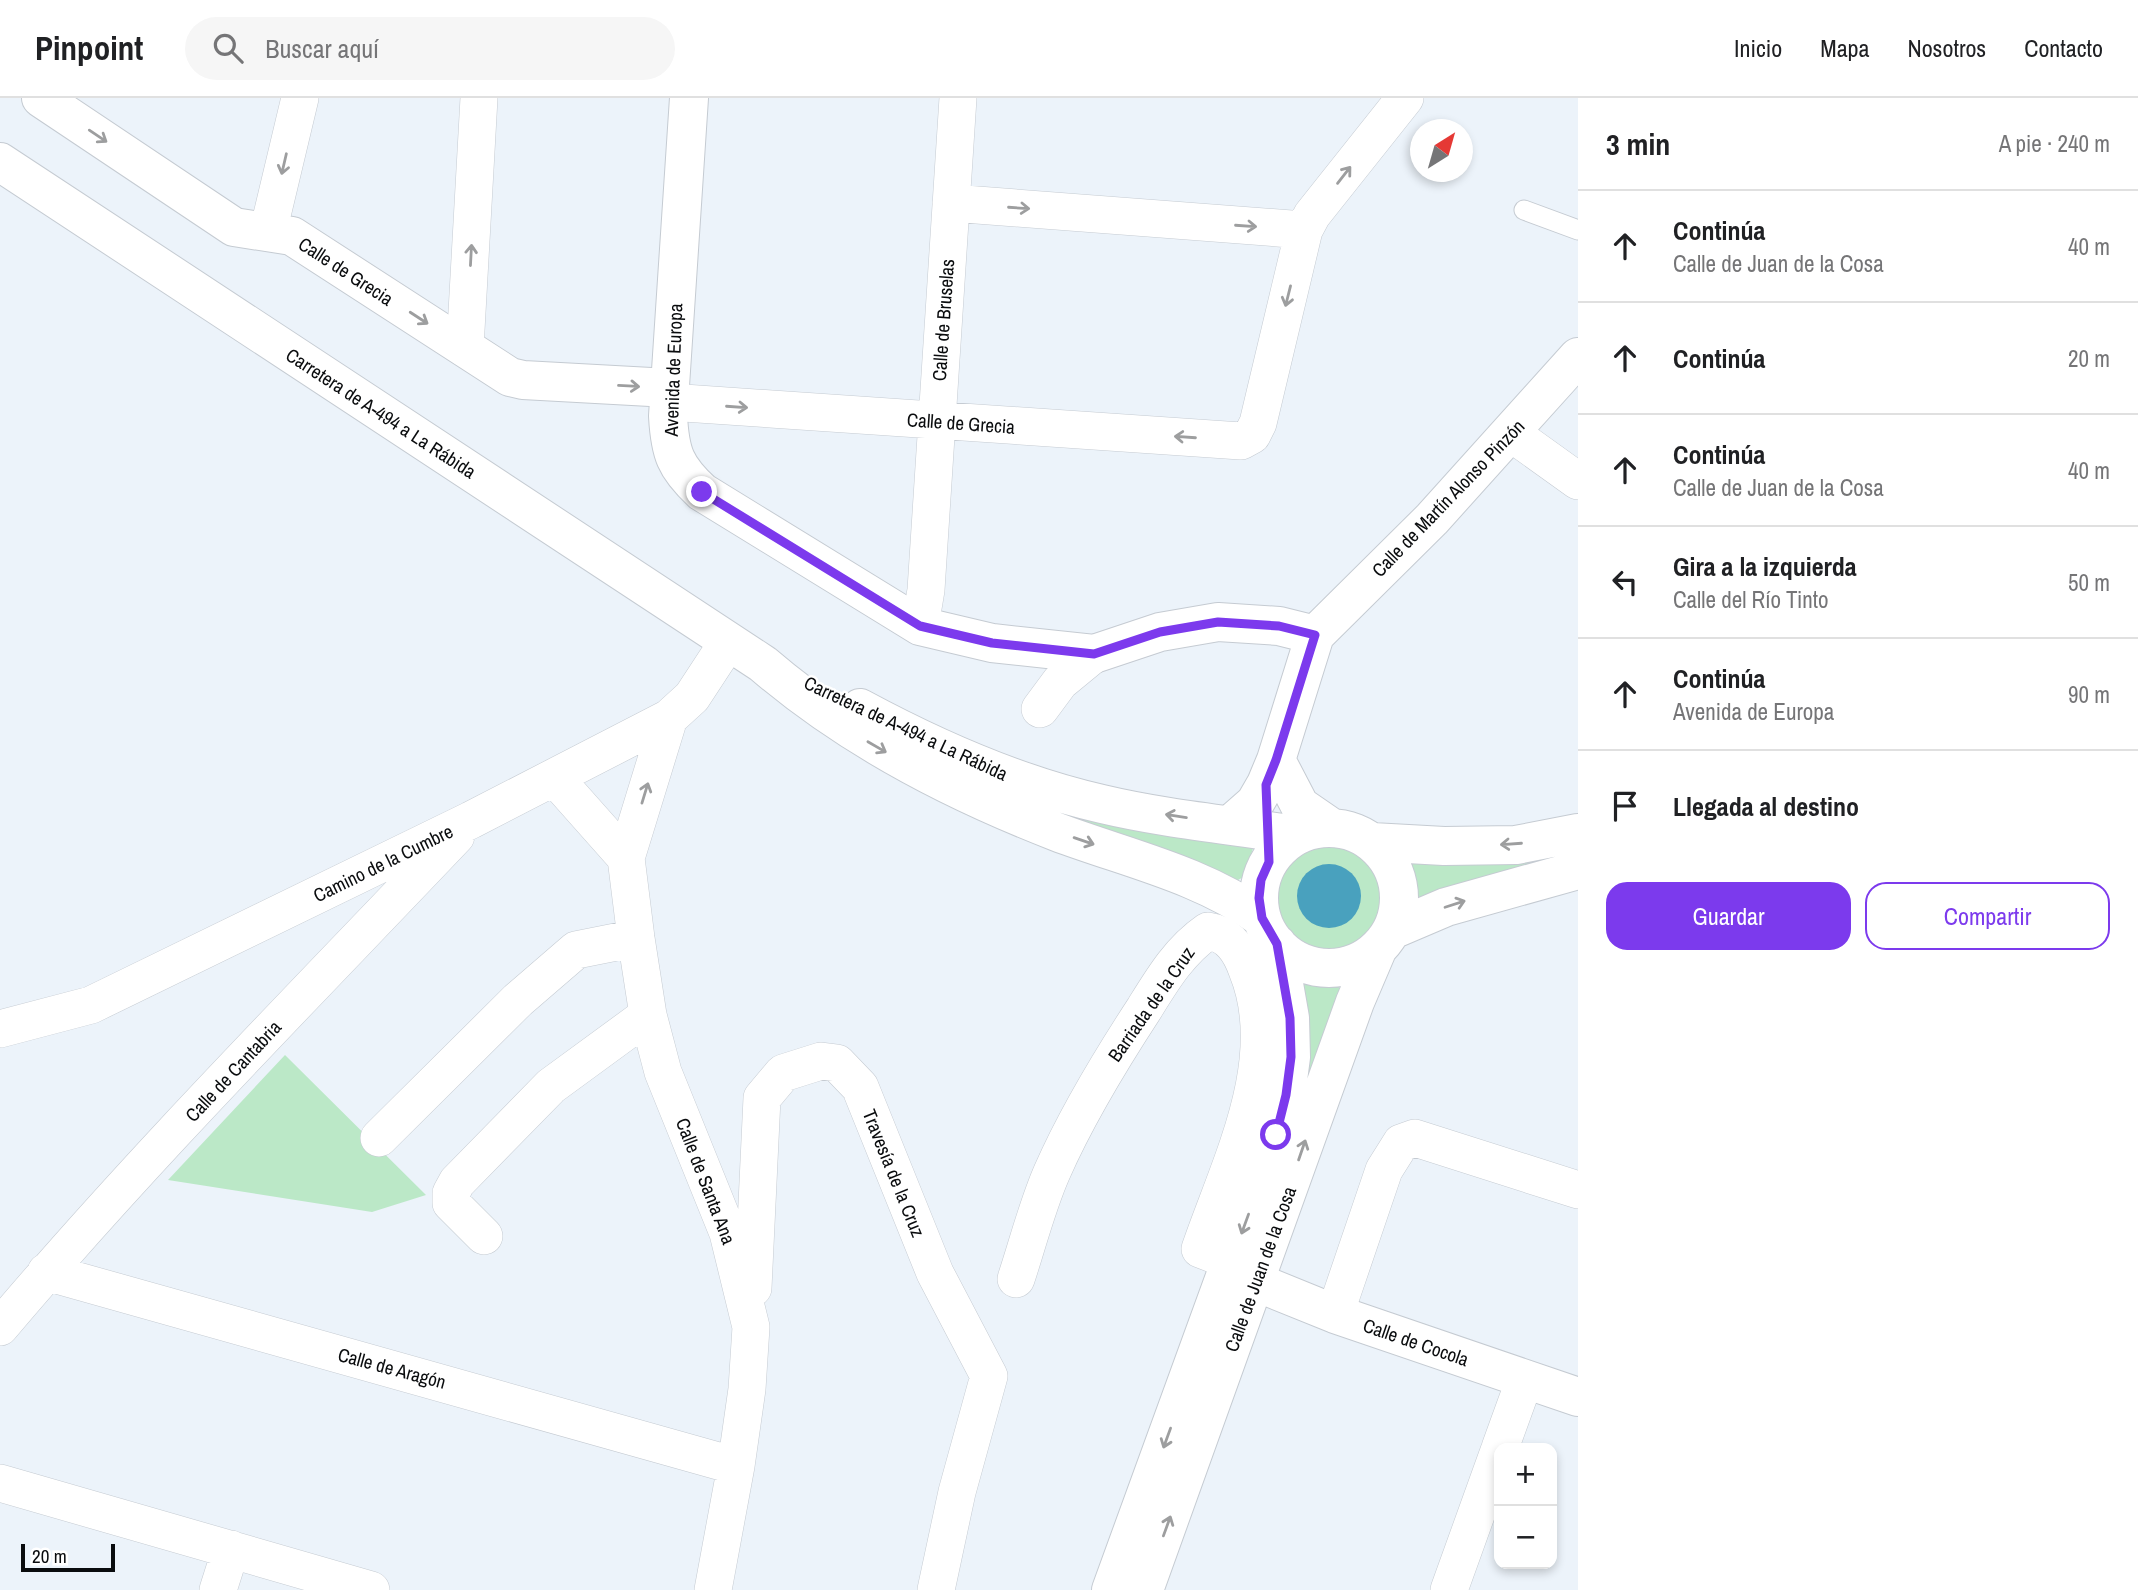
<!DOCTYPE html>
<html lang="es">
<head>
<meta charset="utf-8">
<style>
	:root { --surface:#fff; --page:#f6f6f6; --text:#202124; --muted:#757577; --line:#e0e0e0; --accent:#7c3aed }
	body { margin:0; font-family:"Archivo Narrow",sans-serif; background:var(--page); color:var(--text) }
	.controls { position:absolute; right:21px; bottom:21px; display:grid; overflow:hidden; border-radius:14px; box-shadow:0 4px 10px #0003 }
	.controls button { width:63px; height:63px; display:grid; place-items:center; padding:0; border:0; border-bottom:2px solid var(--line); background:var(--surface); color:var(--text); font:35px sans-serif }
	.compass { position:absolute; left:1410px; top:21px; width:63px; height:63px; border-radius:50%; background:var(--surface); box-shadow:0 4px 10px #0003; rotate:37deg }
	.scale { position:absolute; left:21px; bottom:18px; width:94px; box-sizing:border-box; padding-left:7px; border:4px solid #0a0c0e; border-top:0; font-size:19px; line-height:24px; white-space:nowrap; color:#0a0c0e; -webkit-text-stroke:5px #fff; paint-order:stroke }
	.stop { position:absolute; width:21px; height:21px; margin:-16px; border:5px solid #7c3aed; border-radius:50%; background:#fff }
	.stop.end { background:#7c3aed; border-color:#fff; box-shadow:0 2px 7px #0008 }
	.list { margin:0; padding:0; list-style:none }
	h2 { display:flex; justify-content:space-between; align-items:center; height:91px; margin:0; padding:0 28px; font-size:30px }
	h2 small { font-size:23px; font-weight:400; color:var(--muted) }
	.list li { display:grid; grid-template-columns:46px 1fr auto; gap:21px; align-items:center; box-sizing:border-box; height:112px; padding:0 28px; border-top:2px solid var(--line) }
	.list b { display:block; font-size:26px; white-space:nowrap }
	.list p { margin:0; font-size:23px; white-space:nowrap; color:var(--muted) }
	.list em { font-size:23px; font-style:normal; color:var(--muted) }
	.actions { display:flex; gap:14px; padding:21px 28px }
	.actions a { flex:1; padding:16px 0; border:2px solid var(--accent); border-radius:21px; text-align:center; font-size:24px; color:var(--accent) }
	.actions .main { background:var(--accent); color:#fff }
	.icon { flex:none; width:38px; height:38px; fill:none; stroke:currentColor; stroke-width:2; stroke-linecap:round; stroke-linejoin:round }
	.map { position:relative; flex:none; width:1578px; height:1492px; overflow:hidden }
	header { display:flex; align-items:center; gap:42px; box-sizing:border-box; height:98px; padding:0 35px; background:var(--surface); border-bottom:2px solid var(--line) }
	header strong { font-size:33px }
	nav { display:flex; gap:38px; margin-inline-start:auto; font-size:24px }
	.search { width:490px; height:63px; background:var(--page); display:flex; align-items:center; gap:18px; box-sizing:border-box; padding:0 24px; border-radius:38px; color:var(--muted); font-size:26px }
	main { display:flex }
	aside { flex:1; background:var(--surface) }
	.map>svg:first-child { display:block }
	.green { fill:#bbe8c7 }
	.water { fill:#49a1be }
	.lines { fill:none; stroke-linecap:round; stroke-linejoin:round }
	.lane-casing { stroke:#c5cbd2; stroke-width:21 }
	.street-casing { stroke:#c5cbd2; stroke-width:38 }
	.secondary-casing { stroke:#c5cbd2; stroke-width:40 }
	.lane { stroke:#fff; stroke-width:19 }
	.street { stroke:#fff; stroke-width:37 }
	.secondary { stroke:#fff; stroke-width:38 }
	.oneway { stroke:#9d9e9f }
	.route { stroke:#7c3aed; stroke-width:9 }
	.labels { text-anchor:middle; stroke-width:5; stroke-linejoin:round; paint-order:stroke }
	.street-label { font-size:19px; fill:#0a0c0e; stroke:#fff }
</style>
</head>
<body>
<header>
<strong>Pinpoint</strong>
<div class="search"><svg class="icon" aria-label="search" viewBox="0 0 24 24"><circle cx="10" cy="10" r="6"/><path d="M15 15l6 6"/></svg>Buscar aquí</div>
<nav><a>Inicio</a><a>Mapa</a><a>Nosotros</a><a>Contacto</a></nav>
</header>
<main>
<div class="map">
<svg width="1578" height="1492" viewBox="0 0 1578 1492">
	<rect width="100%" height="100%" fill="#ecf3fa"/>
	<path class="green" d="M 1021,707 L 1254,747 L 1245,778 L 1233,785 Z
		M1277 799a52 52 0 1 1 104 0a52 52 0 1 1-104 0Z
		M 1415,753 L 1578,761 L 1426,804 L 1418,798 L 1410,763 Z
		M 1306,885 L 1337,887 L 1344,895 L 1313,981 L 1302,976 L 1301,890 Z
		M 285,957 L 426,1097 L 372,1114 L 168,1082 Z"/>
	<path class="water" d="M1297 798a32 32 0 1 1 64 0a32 32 0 1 1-64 0Z"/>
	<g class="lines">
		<g class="lane-casing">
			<path id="lane" d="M 1524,112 L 1578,132"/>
		</g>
		<g class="street-casing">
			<path id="street" d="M 951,105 L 1304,132
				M 268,134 L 300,0
				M 465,250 L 479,0
				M 669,304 L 1241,343 L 1252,337 L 1258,325 L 1304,132 L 1312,117 L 1405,0
				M 1511,335 L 1578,383
				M 920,528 L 926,492 L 958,0
				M 1040,611 L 1060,584 L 1094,556
				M 669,620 L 626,760 L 636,840 L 648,917 L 663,974 L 728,1135 L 751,1229 L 747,1291 L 736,1368 L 713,1492
				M 555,680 L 626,760
				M 0,931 L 91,907 L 471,722 L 669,620 L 692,599 L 728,544
				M 379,1040 L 518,902 L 576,852 L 636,840
				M 484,1138 L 451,1105 L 451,1095 L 457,1084 L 551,988 L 648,917
				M 46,1174 L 736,1368
				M 1016,1181 C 1028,1145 1037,1108 1052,1074 C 1077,1017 1110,963 1144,911 C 1162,882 1179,853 1208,833 C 1229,836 1240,852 1247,872 C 1284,962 1229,1066 1200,1151 L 1231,1163
				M 753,1190 L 762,1000 L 783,975 L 821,963 L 837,965 L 860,989 L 935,1175 L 989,1278 L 957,1394 L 936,1492
				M 1335,1216 L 1384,1072 L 1401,1045 L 1415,1040 L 1578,1092
				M 0,1229 C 144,1059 302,900 456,738
				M 1500,1350 L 1525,1281
				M 0,1385 L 371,1492
				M 218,1492 L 231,1451
				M 1449,1492 L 1499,1353"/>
		</g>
		<g class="secondary-casing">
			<path id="secondary" d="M 41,0 L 234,129 L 292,138 L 510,279 L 523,282 L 669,290
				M 689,0 L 668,318 C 670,355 675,369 702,394 L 920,528 L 992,545 L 1094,556 L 1160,534 L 1218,524 L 1279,528 L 1315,537
				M 0,64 L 763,566 C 849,640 951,693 1057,734 C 1126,760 1201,776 1262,820
				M 860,610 C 936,651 1018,687 1102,706 C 1165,721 1232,727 1296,737
				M 1276,662 L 1300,708 L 1332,730
				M 1230,727 L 1255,705 L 1266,686 L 1276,662 L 1315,537 L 1432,421 L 1578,259
				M1259 800a70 70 0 1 1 140 0a70 70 0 1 1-140 0Z
				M 1372,744 L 1444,748 L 1516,747 L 1578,735
				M 1392,832 L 1446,809 L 1578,772
				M 1256,1184 L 1335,1216 L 1578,1299
				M 1111,1492 L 1254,1099 L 1286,997 L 1291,959 L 1290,920 L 1277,846
				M 1144,1492 L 1355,904 L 1378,850"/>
		</g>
		<use href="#lane" class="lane"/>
		<use href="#street" class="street"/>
		<use href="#secondary" class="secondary"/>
	</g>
	<defs><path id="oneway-shaft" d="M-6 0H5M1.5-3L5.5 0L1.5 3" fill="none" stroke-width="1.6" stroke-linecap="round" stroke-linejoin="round" transform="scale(1.75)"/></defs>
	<g class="oneway">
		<use href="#oneway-shaft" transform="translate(98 38) rotate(34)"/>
		<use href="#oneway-shaft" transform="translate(284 66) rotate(103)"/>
		<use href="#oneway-shaft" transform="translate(1344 77) rotate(-52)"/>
		<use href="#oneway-shaft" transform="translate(1019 110) rotate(4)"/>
		<use href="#oneway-shaft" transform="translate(1246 128) rotate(4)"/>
		<use href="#oneway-shaft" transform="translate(471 157) rotate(-87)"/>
		<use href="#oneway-shaft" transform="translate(1288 198) rotate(104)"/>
		<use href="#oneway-shaft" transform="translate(419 220) rotate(33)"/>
		<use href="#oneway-shaft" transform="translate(629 288) rotate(3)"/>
		<use href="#oneway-shaft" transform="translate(737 309) rotate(4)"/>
		<use href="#oneway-shaft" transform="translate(1185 339) rotate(-176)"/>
		<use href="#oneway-shaft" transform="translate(877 649) rotate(30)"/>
		<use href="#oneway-shaft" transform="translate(645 695) rotate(-73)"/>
		<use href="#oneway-shaft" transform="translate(1176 718) rotate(-171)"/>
		<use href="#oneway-shaft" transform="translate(1084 743) rotate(19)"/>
		<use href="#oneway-shaft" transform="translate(1511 746) rotate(176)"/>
		<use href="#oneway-shaft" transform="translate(1455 806) rotate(-18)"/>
		<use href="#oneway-shaft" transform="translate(1302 1052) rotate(-71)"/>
		<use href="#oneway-shaft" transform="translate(1245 1126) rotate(110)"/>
		<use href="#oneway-shaft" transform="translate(1167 1340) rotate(110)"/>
		<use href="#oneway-shaft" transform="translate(1167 1428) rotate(-70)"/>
	</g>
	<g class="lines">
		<path class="route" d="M 702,394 L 920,528 L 992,545 L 1094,556 L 1160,534 L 1218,524 L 1279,528 L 1315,537 L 1276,662 L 1266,687 L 1269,764 L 1261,782 L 1259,800 L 1262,820 L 1277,846 L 1290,920 L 1291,959 L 1286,997 L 1276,1037"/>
	</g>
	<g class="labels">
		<g class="street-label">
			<text transform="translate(346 173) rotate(33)" y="7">Calle de Grecia</text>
			<text transform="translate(943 222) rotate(-86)" y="7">Calle de Bruselas</text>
			<text transform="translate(673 272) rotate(-88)" y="7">Avenida de Europa</text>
			<text transform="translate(381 315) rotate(33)" y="7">Carretera de A-494 a La Rábida</text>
			<text transform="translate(961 325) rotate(4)" y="7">Calle de Grecia</text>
			<text transform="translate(1448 400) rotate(-46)" y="7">Calle de Martín Alonso Pinzón</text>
			<text transform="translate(906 630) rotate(25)" y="7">Carretera de A-494 a La Rábida</text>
			<text transform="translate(383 765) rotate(-26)" y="7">Camino de la Cumbre</text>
			<text transform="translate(1151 906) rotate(-55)" y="7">Barriada de la Cruz</text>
			<text transform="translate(233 973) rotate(-47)" y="7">Calle de Cantabria</text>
			<text transform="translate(894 1075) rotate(68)" y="7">Travesía de la Cruz</text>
			<text transform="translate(706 1083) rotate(69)" y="7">Calle de Santa Ana</text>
			<text transform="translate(1260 1171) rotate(-70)" y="7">Calle de Juan de la Cosa</text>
			<text transform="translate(1416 1244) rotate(19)" y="7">Calle de Cocola</text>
			<text transform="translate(392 1270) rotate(15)" y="7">Calle de Aragón</text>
		</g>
	</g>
</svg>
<div class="controls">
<button>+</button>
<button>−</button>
</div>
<svg class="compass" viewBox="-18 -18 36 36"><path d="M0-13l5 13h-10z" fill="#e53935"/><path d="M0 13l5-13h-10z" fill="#757577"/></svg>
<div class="scale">20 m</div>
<div class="stop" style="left:1276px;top:1037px"></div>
<div class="stop end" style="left:702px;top:394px"></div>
</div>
<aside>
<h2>3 min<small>A pie · 240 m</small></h2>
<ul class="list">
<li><svg class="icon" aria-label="ahead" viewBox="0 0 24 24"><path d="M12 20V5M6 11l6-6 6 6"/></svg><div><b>Continúa</b><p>Calle de Juan de la Cosa</p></div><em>40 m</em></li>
<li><svg class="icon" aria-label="ahead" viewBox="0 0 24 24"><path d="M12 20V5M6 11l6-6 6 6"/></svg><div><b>Continúa</b></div><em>20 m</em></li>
<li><svg class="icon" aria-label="ahead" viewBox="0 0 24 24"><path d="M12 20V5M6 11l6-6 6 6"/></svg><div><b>Continúa</b><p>Calle de Juan de la Cosa</p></div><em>40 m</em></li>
<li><svg class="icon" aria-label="left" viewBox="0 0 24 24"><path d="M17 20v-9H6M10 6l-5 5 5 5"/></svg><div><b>Gira a la izquierda</b><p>Calle del Río Tinto</p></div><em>50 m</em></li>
<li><svg class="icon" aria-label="ahead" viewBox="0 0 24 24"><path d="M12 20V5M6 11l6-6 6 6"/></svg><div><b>Continúa</b><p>Avenida de Europa</p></div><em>90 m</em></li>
<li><svg class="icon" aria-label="arrive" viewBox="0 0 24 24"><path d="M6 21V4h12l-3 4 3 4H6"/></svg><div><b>Llegada al destino</b></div></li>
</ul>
<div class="actions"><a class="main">Guardar</a><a>Compartir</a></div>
</aside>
</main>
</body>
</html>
